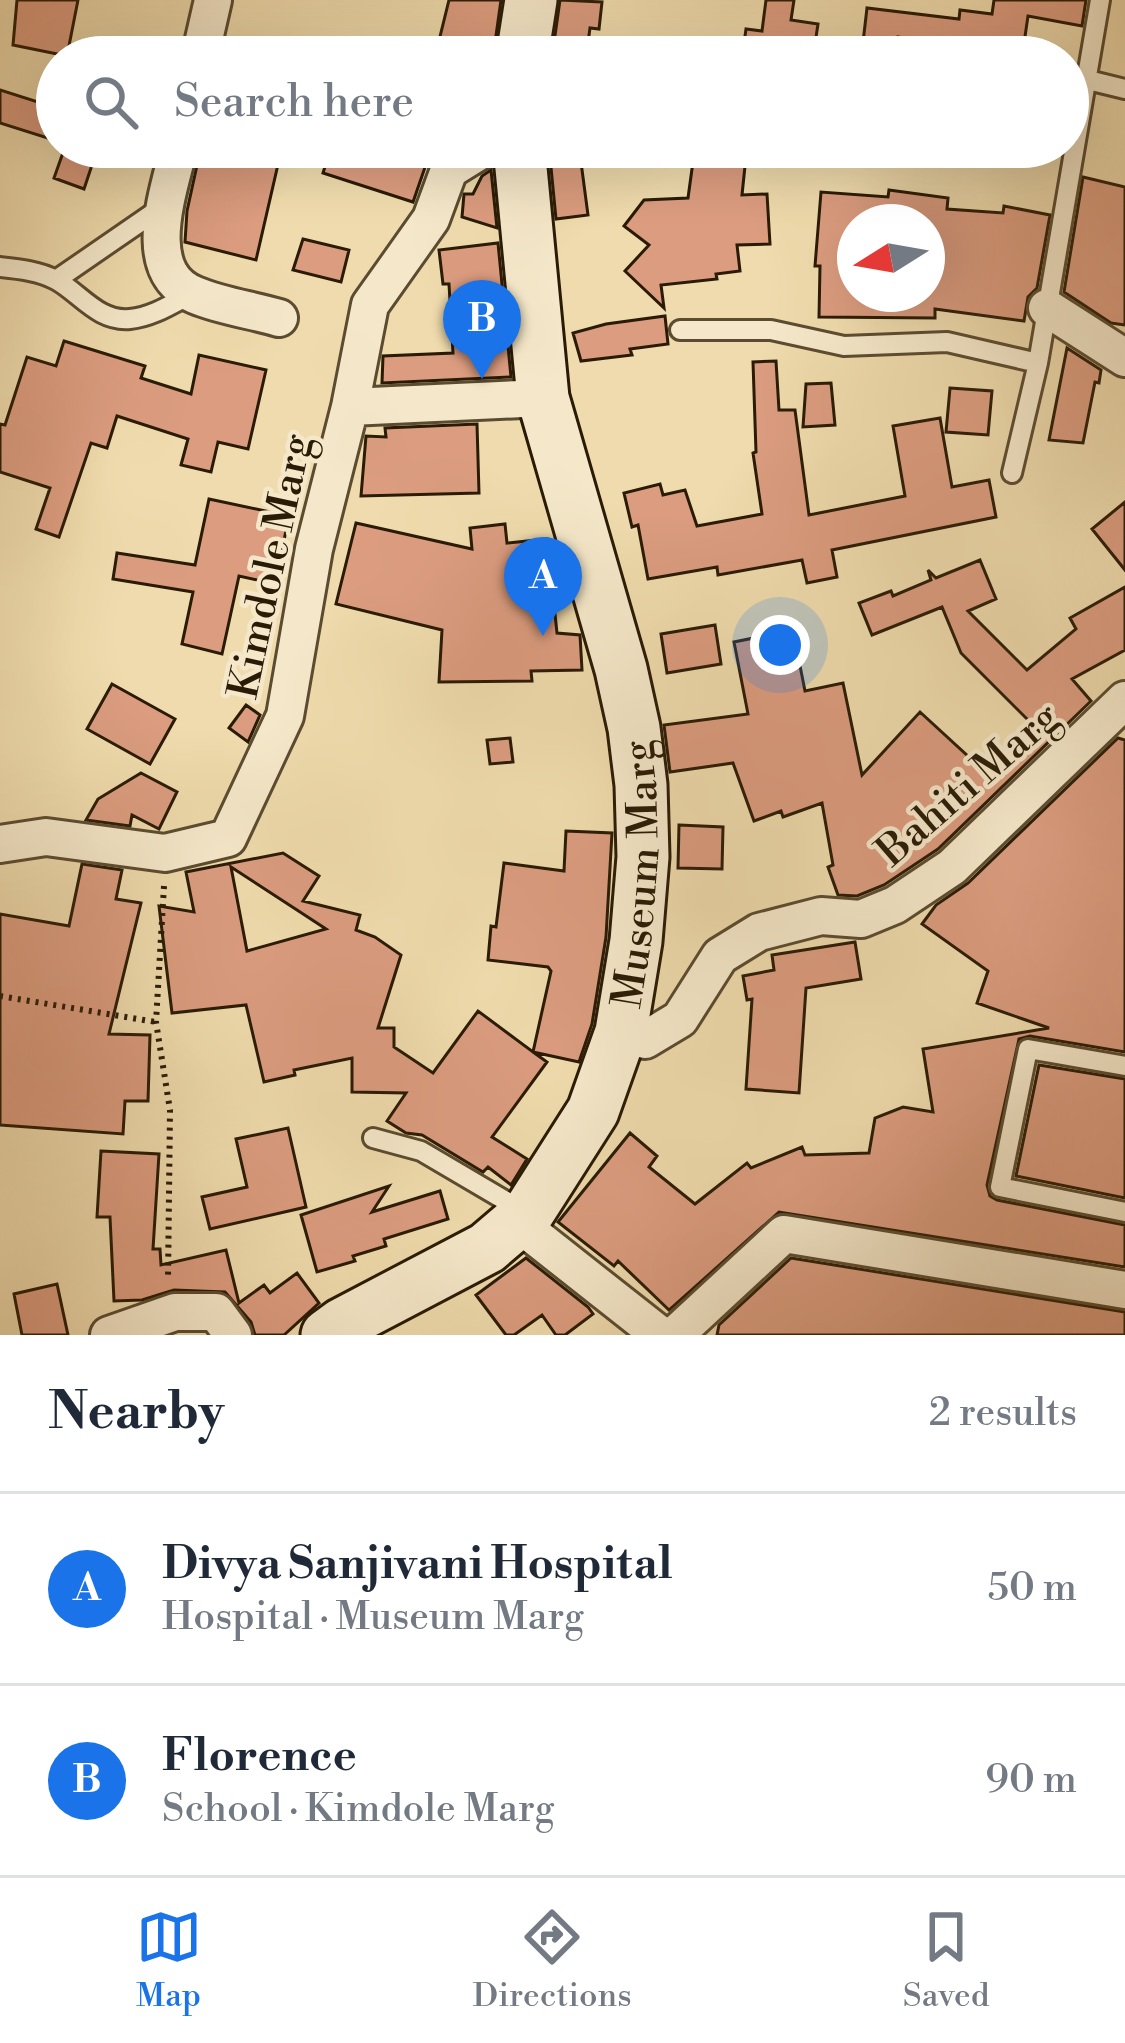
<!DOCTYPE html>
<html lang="en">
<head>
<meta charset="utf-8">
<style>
	:root { --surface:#fff; --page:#f6f6f7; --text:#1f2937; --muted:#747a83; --line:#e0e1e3; --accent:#1a73e8 }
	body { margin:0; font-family:"Libre Bodoni",serif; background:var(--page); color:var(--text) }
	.compass { position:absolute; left:837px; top:204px; width:108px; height:108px; border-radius:50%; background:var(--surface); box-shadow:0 12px 48px #0002; rotate:259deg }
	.you { position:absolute; left:780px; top:645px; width:42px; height:42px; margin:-30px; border:9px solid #fff; border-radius:50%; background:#1a73e8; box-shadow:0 0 0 18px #1a73e833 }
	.badge { display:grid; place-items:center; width:78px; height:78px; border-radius:50%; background:var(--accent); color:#fff; font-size:39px; font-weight:700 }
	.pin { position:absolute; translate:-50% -99px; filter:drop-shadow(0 3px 6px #0008) }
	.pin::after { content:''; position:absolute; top:63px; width:42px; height:36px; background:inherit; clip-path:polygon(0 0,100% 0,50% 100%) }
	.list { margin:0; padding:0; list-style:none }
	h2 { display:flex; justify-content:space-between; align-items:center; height:156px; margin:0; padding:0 48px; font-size:51px }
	h2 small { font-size:39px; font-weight:400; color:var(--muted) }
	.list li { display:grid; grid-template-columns:78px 1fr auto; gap:36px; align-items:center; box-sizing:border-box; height:192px; padding:0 48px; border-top:3px solid var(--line) }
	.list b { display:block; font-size:45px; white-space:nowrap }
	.list p { margin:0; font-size:39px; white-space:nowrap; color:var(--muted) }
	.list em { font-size:39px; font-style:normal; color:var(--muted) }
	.icon { flex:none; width:66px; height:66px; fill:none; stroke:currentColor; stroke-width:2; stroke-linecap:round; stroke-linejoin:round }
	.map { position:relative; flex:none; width:1125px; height:1335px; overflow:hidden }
	.search { position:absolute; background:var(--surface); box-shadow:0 12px 48px #0002; left:36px; right:36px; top:36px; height:132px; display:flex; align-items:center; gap:30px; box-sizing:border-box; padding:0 42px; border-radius:66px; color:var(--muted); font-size:45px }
	.sheet { height:540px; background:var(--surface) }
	nav { display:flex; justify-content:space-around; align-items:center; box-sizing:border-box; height:168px; border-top:3px solid var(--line); background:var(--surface); font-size:33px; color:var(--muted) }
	nav a { display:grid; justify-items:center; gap:6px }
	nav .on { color:var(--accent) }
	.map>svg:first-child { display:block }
	.building { fill:#db9c7f; stroke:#2a1b06; stroke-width:3; fill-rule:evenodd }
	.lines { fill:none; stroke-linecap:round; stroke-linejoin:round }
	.lane-casing { stroke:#5b4b30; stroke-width:24 }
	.street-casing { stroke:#5b4b30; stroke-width:42 }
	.secondary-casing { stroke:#2a1b06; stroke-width:57 }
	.path { stroke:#2a1b06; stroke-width:6; stroke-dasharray:3 6; stroke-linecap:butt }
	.lane { stroke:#f5e8ca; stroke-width:18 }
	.street { stroke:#f5e8ca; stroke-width:36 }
	.secondary { stroke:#f5e8ca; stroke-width:51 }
	.labels { text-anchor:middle; stroke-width:9; stroke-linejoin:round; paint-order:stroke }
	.street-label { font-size:42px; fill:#2a1b06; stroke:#f5e8ca }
</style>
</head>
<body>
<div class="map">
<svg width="1125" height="1335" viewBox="0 0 1125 1335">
	<rect width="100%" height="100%" fill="#efdbad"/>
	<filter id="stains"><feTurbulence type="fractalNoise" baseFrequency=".00167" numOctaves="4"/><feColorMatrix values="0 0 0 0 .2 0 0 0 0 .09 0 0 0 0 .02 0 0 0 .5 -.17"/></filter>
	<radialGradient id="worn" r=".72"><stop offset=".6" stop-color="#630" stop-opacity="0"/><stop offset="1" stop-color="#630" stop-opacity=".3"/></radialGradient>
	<path class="building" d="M 17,0 L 78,0 L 67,56 L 13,45 Z
		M 449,0 L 501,0 L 493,57 L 465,57 L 466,41 L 461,57 L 435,57 Z
		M 560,0 L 602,2 L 599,29 L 590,28 L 586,57 L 552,57 Z
		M 766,0 L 794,0 L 791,20 L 818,24 L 813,57 L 742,57 L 746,29 L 762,31 Z
		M 994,0 L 1086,0 L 1082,26 L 1028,16 L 1022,57 L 898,37 L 896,55 L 862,51 L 867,8 L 959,19 L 960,10 L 992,14 Z
		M 0,90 L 57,108 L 57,141 L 0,123 Z
		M 65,147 L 98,147 L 84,189 L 54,178 Z
		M 201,147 L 282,147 L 256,260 L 185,242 L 187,211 Z
		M 331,147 L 432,147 L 413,202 L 323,173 Z
		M 549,147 L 579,147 L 588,215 L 556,219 Z
		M 695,147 L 747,147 L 742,195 L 767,194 L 770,244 L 737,245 L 740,271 L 716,274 L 717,279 L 661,285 L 664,308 L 625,271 L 649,245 L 624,226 L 644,200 L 688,198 Z
		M 491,170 L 497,228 L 462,217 L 464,194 L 473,194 L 482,176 Z
		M 1083,177 L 1125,187 L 1125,325 L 1111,323 L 1064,292 Z
		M 889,190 L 948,198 L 947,209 L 1003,213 L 1004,206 L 1050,215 L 1037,288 L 1028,297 L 1024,321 L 935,309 L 935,318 L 819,317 L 820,266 L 815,266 L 821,192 L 888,197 ZM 855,222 L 927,222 L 927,294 L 855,294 Z
		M 303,239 L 349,250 L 341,282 L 293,270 Z
		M 498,243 L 511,377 L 382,383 L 383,356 L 453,353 L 449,284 L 443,284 L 439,250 Z
		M 665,316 L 668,344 L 630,349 L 632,355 L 581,361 L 573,333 L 606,324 Z
		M 64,341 L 145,366 L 141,378 L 191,394 L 199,355 L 266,370 L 248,449 L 218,442 L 211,472 L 181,465 L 188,439 L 117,416 L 107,448 L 91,443 L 59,537 L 36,529 L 50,488 L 0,472 L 0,424 L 5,425 L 27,357 L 56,366 Z
		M 1067,348 L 1101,370 L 1099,383 L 1095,382 L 1083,443 L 1049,440 Z
		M 776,361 L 779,410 L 795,410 L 809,515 L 905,496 L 893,426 L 940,418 L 952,487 L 989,480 L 996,517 L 832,550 L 837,577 L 807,583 L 802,560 L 718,575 L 717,567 L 648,579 L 638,525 L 632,527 L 624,493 L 660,484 L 663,495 L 685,490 L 697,526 L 762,514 L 753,453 L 756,452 L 753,362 Z
		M 831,383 L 835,425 L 803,427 L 806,384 Z
		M 950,388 L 992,391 L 988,435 L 946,432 Z
		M 477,424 L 479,493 L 361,496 L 366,436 L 386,437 L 385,428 Z
		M 209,499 L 289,516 L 275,584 L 239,576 L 222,654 L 182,644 L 193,592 L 113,579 L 117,553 L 195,565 Z
		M 1125,502 L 1125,570 L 1092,529 Z
		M 356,523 L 472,549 L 470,528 L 505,524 L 507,543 L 547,539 L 557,633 L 580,635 L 582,670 L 531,671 L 532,681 L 439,682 L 442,630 L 336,604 Z
		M 980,560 L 996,599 L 968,611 L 1027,670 L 1076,629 L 1070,618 L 1125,587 L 1125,650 L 1072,679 L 1091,701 L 938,849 L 884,885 L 857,896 L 838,895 L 828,867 L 833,865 L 822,803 L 783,817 L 781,811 L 754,821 L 733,763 L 670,772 L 664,725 L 748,714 L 734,642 L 793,630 L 805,691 L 843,683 L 862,775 L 920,712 L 994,780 L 1041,733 L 961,653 L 942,607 L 872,635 L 859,603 L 891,591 L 893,596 L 931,580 L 928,570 L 936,578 Z
		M 715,625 L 721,664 L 667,673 L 661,634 Z
		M 112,684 L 175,719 L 150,764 L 87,729 Z
		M 246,705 L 260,715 L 248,742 L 229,728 Z
		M 510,738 L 513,762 L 490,764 L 487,740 Z
		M 1118,738 L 1125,740 L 1125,1052 L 1030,1036 L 1019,1039 L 987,1185 L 990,1196 L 997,1200 L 1125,1225 L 1125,1267 L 779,1212 L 669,1310 L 618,1261 L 614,1266 L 558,1222 L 630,1133 L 657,1156 L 649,1167 L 695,1204 L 747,1163 L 751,1168 L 802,1147 L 805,1155 L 869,1153 L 875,1118 L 903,1107 L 933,1112 L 923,1049 L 1049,1028 L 977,1003 L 988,971 L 922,924 L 936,905 L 968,883 Z
		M 141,773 L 177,792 L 159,829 L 132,815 L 130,826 L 86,820 L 98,799 Z
		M 679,825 L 723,827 L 722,869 L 678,868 Z
		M 566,831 L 612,833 L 606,937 L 592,1024 L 579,1062 L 533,1052 L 547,1062 L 492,1137 L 527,1159 L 511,1185 L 488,1167 L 483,1172 L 422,1135 L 406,1133 L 387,1121 L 406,1093 L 352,1092 L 352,1058 L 294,1070 L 295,1075 L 264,1082 L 246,1005 L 172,1013 L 159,906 L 194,912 L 186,872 L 283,853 L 319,876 L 303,901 L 360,915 L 356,930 L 375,937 L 401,955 L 378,1028 L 394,1028 L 394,1047 L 433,1073 L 478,1011 L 533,1052 L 551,971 L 548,967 L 488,960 L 491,926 L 496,927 L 504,863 L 564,871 ZM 231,867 L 297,910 L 326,929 L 247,951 Z
		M 82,864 L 122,870 L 116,899 L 141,903 L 109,1034 L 150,1035 L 148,1101 L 125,1101 L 123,1134 L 0,1125 L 0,914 L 69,926 Z
		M 855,942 L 861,979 L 806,988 L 799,1093 L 746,1089 L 752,999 L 747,1000 L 743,976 L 774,970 L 772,955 Z
		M 1039,1065 L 1125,1079 L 1125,1198 L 1016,1176 Z
		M 288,1128 L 306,1207 L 210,1229 L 202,1197 L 247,1187 L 236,1139 Z
		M 101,1151 L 159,1154 L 153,1249 L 160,1249 L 161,1265 L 226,1250 L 239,1303 L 264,1285 L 270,1293 L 297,1273 L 319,1303 L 284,1335 L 255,1335 L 251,1322 L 225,1292 L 174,1290 L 142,1300 L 114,1301 L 110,1217 L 97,1217 Z
		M 389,1186 L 372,1212 L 440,1191 L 448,1219 L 384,1239 L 386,1246 L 353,1256 L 355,1261 L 317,1272 L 301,1215 Z
		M 526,1258 L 588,1307 L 593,1314 L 565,1335 L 556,1335 L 542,1315 L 514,1335 L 506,1335 L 476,1295 Z
		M 791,1258 L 1125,1312 L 1125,1335 L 717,1335 L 719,1325 Z
		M 57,1284 L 68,1335 L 22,1335 L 14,1294 Z"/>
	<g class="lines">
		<g class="lane-casing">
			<path id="lane" d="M 1088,80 L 1125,89
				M 0,267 C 19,269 39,271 56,280 C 80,293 98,322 130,319 C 152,317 172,304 191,294
				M 56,280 L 162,207
				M 680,330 L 771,330 L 844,346 L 947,342 L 1038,363
				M 1012,473 L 1038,363 L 1100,0
				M 1125,1066 L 1028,1049 L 1000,1187 L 1125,1212
				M 373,1138 L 421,1151 L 523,1211"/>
		</g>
		<g class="street-casing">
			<path id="street" d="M 200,57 L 213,0
				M 179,147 C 169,191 138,272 195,295 C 221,306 252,310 279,318
				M 1047,308 L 1125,358
				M 350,407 L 370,305 L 431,219 L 449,170 L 486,147
				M 0,844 L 46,837 L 165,853 L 228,838 L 285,716 L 314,549 L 350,407 L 543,398
				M 621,1032 L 645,1040 L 680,1019 L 720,956 L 759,932 L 821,916 L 861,919 L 895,905 L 952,867 L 1125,700
				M 518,1223 L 660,1335
				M 109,1335 L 175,1312 L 216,1312 L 233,1335
				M 675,1335 L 784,1234 L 1125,1290"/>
		</g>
		<g class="secondary-casing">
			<g id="secondary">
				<path d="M 522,57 L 531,0"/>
				<path id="s1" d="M 327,1335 L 342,1324 L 487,1248 L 528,1213 L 593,1111 L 621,1032 L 636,941 L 643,857 L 641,785 L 634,728 L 621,669 L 543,398 L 519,147"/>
			</g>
		</g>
		<path class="path" d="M 164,886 L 156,1022 L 170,1110 L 168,1279
			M 0,996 L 156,1022"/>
		<use href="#lane" class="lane"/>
		<use href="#street" class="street"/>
		<use href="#secondary" class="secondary"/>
	</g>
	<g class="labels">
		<g class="street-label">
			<text transform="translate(269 566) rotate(-78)" y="15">Kimdole Marg</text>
			<text transform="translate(967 783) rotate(-41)" y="15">Bahiti Marg</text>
			<text dy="15" stroke="none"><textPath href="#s1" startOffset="600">Museum Marg</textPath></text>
		</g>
	</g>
	<rect width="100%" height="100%" filter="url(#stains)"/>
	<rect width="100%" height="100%" fill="url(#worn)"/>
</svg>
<svg class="compass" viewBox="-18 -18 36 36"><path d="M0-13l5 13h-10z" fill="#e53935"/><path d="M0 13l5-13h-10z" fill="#747a83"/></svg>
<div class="you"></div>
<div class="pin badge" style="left:543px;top:636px">A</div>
<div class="pin badge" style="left:482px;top:379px">B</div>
<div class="search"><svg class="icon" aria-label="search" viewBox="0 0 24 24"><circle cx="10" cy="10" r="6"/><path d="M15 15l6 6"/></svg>Search here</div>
</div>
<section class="sheet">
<h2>Nearby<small>2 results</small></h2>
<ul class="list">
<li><span class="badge">A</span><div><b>Divya Sanjivani Hospital</b><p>Hospital · Museum Marg</p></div><em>50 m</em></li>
<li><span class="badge">B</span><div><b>Florence</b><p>School · Kimdole Marg</p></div><em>90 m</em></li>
</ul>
</section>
<nav>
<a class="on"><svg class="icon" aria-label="map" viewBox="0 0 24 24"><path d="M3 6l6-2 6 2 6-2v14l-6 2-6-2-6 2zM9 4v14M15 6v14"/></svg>Map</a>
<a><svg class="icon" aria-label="directions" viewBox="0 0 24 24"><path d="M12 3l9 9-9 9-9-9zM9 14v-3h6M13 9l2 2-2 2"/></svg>Directions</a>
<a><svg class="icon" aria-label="saved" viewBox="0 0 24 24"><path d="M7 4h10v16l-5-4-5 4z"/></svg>Saved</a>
</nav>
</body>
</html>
